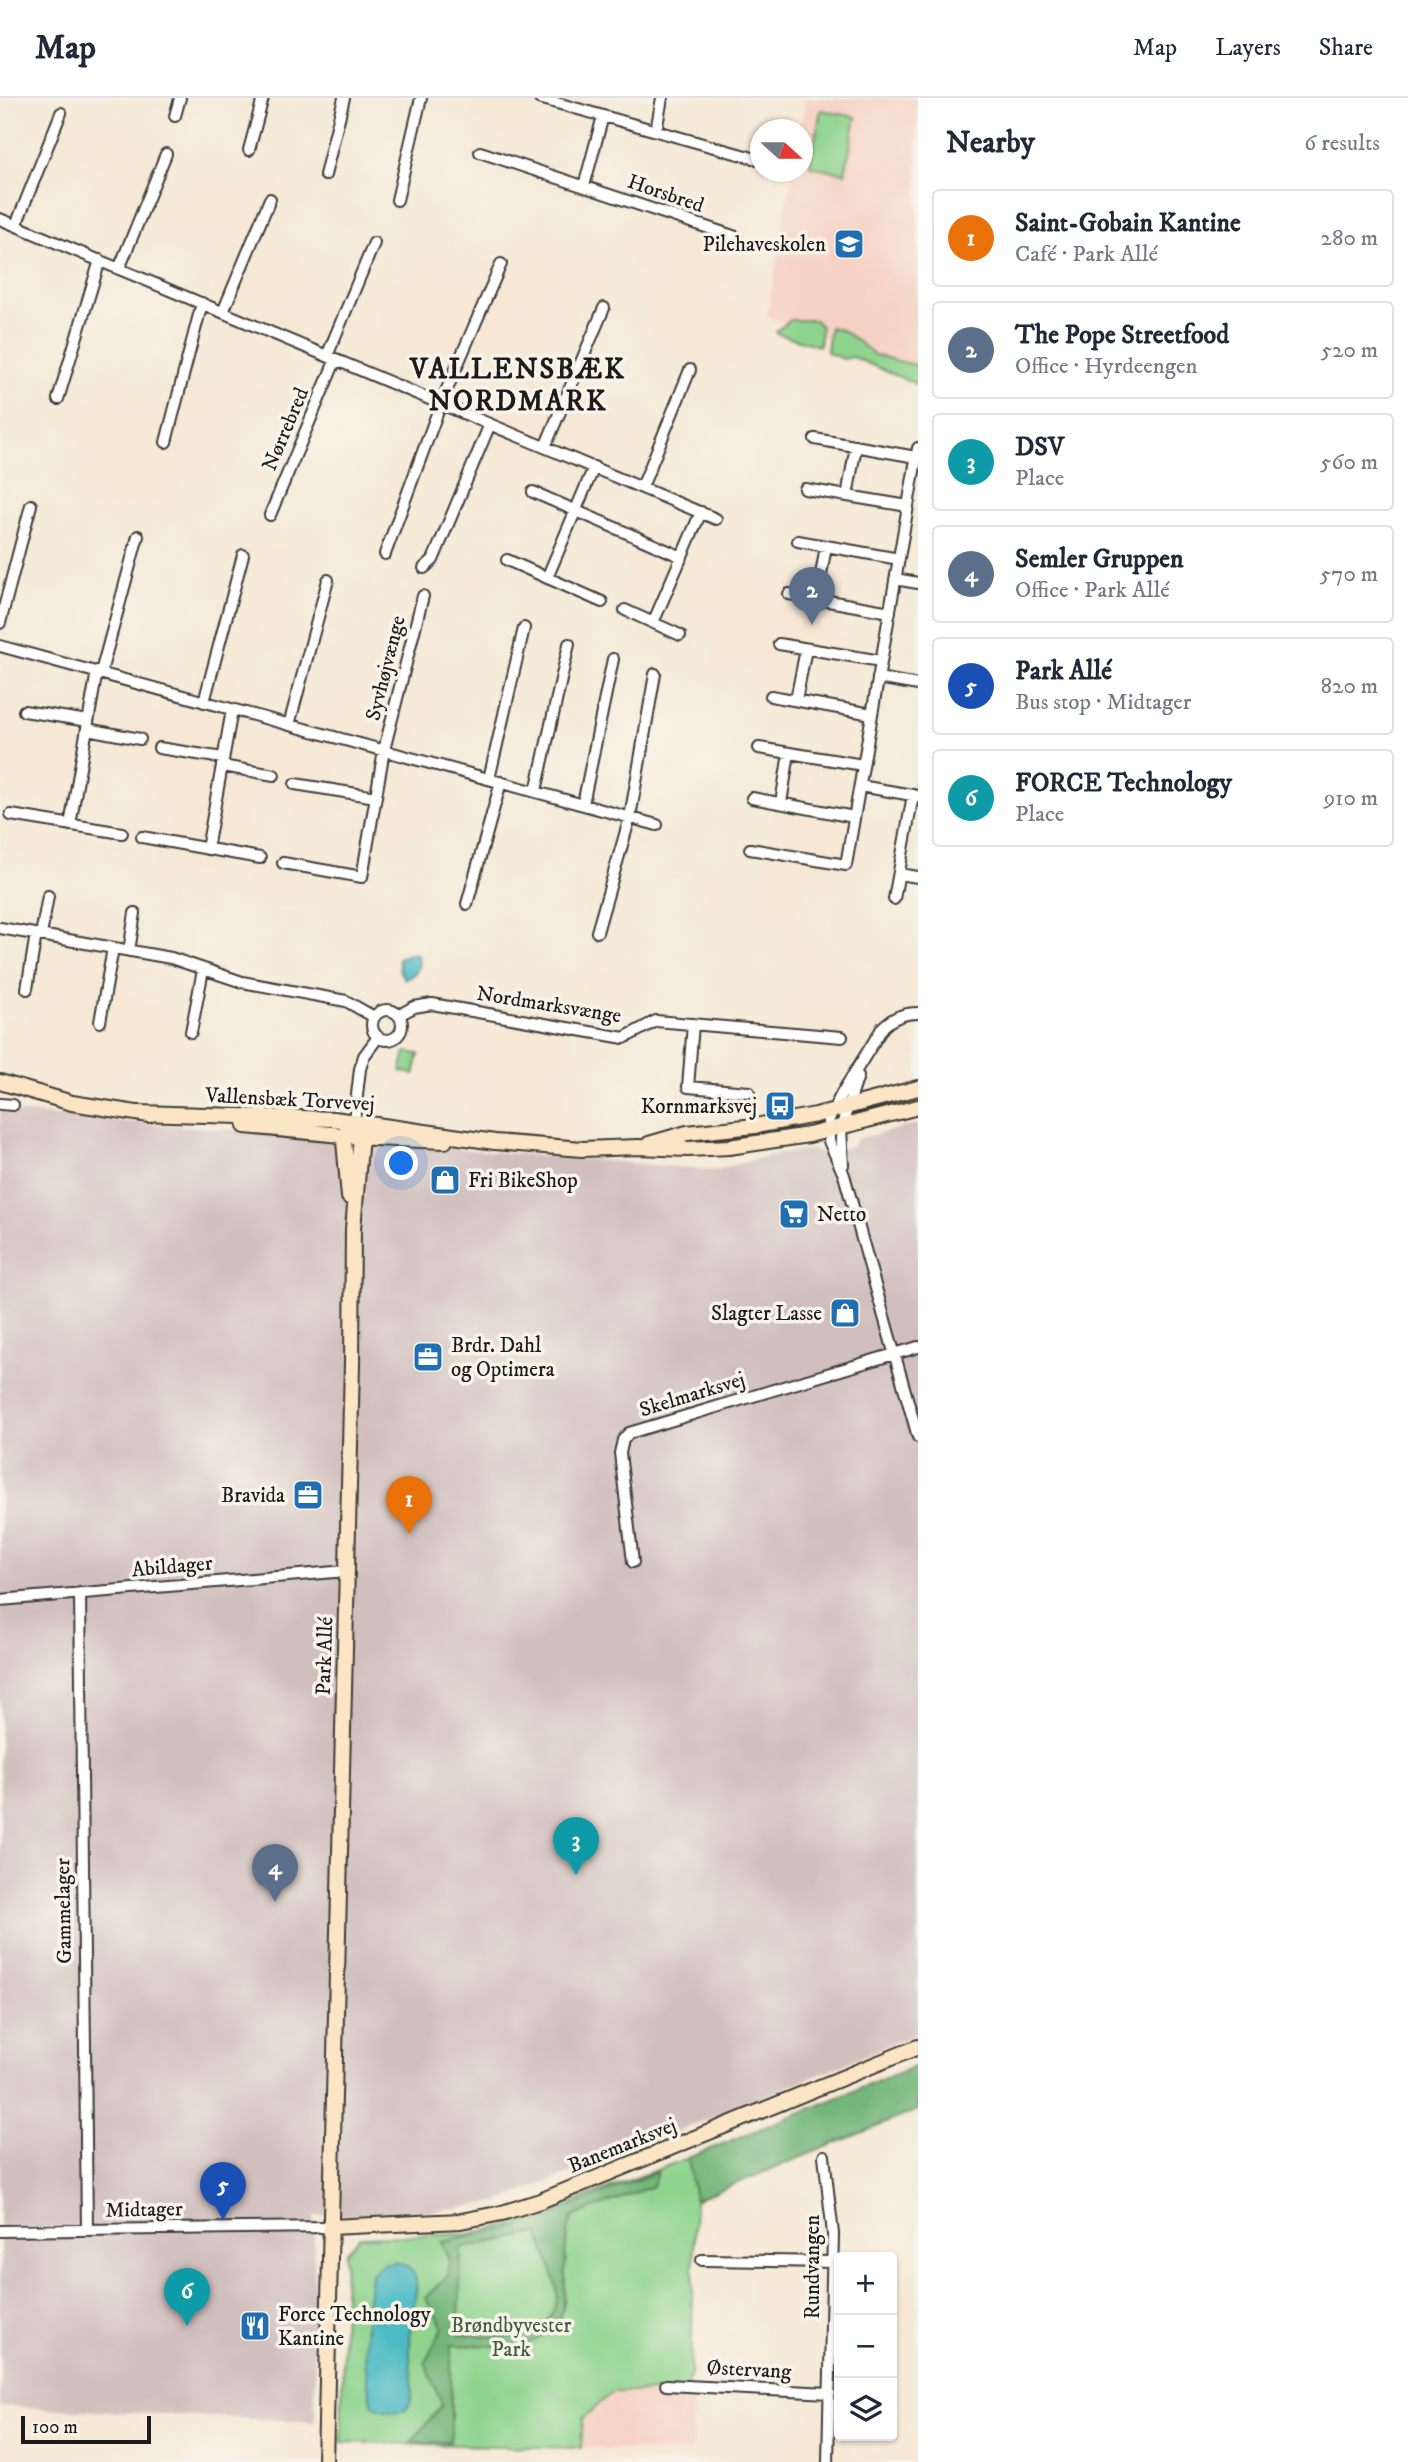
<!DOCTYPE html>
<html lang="en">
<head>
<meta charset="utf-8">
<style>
	:root { --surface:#fff; --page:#f2f2f3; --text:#1f2937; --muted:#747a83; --line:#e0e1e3; --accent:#1f6fb2 }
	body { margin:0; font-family:"IM FELL DW Pica",serif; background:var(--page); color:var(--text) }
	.controls { position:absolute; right:21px; bottom:21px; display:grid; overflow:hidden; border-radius:7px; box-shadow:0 2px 5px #0004 }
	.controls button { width:63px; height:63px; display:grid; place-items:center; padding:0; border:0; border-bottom:2px solid var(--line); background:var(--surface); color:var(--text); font:35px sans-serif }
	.compass { position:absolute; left:750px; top:21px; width:63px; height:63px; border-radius:50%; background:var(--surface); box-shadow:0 2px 5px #0004; rotate:111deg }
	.scale { position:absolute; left:21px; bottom:18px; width:130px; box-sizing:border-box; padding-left:7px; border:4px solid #1c1c1c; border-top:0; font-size:19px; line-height:24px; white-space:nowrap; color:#1c1c1c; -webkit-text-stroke:5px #f7f3e8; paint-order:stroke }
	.you { position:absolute; left:402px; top:1066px; width:24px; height:24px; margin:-18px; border:5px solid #fff; border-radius:50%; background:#1a73e8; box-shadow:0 0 0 10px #1a73e833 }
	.badge { display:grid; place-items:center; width:46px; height:46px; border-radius:50%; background:var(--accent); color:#fff; font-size:23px; font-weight:700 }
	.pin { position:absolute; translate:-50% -58px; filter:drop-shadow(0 2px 4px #0008) }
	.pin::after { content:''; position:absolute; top:37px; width:24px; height:21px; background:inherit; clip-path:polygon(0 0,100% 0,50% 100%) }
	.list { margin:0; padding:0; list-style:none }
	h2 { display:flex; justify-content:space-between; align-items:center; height:91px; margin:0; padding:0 28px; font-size:30px }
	h2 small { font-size:23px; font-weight:400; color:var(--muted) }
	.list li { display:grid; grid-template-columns:46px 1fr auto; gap:21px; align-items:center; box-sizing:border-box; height:98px; margin:0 14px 14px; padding:0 14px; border:2px solid var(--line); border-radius:7px }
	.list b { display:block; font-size:26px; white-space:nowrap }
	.list p { margin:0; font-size:23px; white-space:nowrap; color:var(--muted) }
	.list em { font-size:23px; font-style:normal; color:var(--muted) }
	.icon { flex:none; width:38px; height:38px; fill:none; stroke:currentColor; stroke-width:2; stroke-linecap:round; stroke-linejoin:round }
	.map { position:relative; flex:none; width:918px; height:2364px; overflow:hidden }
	header { display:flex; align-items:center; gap:42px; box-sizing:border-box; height:98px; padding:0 35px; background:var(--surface); border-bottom:2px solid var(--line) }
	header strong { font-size:33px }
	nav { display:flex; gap:38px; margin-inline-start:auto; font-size:24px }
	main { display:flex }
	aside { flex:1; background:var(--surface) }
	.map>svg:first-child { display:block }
	.built { fill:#f6d2c4 }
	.industrial { fill:#d1bfbe }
	.green { fill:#8fd48e; stroke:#567855; stroke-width:2 }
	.forest { fill:#73b679; stroke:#48694a; stroke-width:2; fill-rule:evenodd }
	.water { fill:#4dbbc4; stroke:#346c70; stroke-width:2 }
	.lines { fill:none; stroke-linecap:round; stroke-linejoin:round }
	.street-casing { stroke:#3d3b38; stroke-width:14 }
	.secondary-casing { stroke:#3d3b38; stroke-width:18 }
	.street { stroke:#fff; stroke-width:10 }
	.secondary { stroke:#fce5c4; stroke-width:14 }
	.labels { text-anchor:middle; stroke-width:7; stroke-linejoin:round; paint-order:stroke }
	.street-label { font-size:21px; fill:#1c1c1c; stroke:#f7f3e8 }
	.poi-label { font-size:21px; fill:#1c1c1c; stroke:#f7f3e8; text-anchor:end }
	.park-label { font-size:21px; fill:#445c44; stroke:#f7f3e8 }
	.district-label { font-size:28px; font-weight:bold; letter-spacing:2px; fill:#1c1c1c; stroke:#f7f3e8 }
</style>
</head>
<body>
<header>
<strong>Map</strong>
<nav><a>Map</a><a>Layers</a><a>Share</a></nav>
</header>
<main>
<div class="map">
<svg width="918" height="2364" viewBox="0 0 918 2364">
	<rect width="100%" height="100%" fill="#f7f3e8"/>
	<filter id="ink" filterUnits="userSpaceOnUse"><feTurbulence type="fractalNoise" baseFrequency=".0143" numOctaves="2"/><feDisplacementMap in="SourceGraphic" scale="14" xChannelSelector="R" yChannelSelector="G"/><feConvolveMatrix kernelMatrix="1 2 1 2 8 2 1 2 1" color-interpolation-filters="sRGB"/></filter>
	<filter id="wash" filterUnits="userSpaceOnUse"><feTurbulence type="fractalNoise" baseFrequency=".00686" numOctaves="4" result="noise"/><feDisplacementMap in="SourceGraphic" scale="28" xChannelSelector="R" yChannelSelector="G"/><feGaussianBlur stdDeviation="1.57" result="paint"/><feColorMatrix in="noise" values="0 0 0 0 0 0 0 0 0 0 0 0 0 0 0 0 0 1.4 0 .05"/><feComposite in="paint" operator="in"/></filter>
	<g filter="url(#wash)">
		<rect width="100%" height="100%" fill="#f6e8d5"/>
		<path class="built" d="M 805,0 L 918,0 L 918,274 L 767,218 L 792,74 L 802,74 L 802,32 L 800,31 Z
			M 612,2294 L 693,2294 L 692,2354 L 581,2350 L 582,2321 Z"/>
		<path class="industrial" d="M 0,1013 L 715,1072 L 768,1058 L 813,1051 L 823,1055 L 852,1048 L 857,1041 L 918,1026 L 918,1935 L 734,2011 L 497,2104 L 403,2117 L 314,2118 L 315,2324 L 0,2308 Z"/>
		<path class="green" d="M 821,12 L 856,19 L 845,75 L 810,68 Z
			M 791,222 L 815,222 L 821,229 L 819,248 L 778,236 L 776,233 Z
			M 830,229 L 844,233 L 875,257 L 918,268 L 918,287 L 853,259 L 842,261 L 827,254 Z
			M 406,954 L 419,956 L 414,976 L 401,973 Z
			M 688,2060 L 695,2102 L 691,2274 L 685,2294 L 612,2294 L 583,2321 L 581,2350 L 341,2344 L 345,2155 L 359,2139 L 468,2136 L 510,2127 Z"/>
		<path class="forest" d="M 918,1967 L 918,2012 L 695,2102 L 688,2060 Z
			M 657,2074 L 653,2088 L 572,2119 C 562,2150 567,2174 564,2205 C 564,2212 559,2218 556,2224 C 537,2258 484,2246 451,2247 L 451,2344 L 411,2344 L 442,2307 L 425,2264 L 443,2229 L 425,2200 L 448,2177 L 449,2160 L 442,2144 L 520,2128 ZM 538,2135 C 545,2153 554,2174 557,2193 C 558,2200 556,2208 553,2214 C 537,2249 489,2238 459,2236 L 461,2150 Z"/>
		<path class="water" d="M 409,856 L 418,857 C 421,869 417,877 405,881 L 400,874 L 398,860 Z
			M 394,2164 C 402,2166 412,2169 415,2179 C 419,2191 413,2204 412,2216 C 410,2231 410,2246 410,2260 C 410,2274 417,2296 408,2308 C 401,2318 381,2312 373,2307 C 360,2269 366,2215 371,2176 L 383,2166 Z"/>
	</g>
	<g filter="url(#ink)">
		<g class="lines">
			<g class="street-casing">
				<path id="street" d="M 539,0 L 760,62
					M 175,18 L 180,0
					M 656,33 L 662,0
					M 249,52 L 263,0
					M 480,54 L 736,139
					M 325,77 L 344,0
					M 584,88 L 603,18
					M 397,102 L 421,0
					M 0,121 L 716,421
					M 16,127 L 61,15
					M 119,171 L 166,56
					M 223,214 L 270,101
					M 327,258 L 374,145
					M 58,301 L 100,162
					M 815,341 L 916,359
					M 166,344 L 202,205
					M 545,349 L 604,210
					M 642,389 L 690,272
					M 805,391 L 908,408
					M 533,394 L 682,459
					M 847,398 L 856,348
					M 270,417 L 336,261
					M 798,443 L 899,461
					M 385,456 L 441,305 L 501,166
					M 507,462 L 602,504
					M 424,470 L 433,462 L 490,326
					M 547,480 L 594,369
					M 895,481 L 918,485
					M 789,496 L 890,514
					M 817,500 L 826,448
					M 625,512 L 680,537
					M 0,525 L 31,407
					M 653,525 L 701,414
					M 779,546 L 881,563
					M 0,548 L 657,727
					M 101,574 L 138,438
					M 878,580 L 918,587
					M 771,598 L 872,616
					M 796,602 L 806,551
					M 204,604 L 243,457
					M 24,613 L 88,623
					M 289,627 L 328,482
					M 87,631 L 140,641
					M 159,650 L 223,660
					M 759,650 L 863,667
					M 222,668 L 274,677
					M 489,681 L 524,530
					M 295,686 L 376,699
					M 860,688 L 918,698
					M 536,693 L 569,546
					M 752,700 L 854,719
					M 781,705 L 789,655
					M 583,706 L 613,561
					M 11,717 L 122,735
					M 70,727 L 97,573
					M 142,739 L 260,760
					M 207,751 L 232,612
					M 750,751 L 846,767 L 918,350
					M 283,765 L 362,779 L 384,652 L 423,498
					M 899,776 L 918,779
					M 894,801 L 913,697
					M 467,806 L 501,684
					M 0,830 L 171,860 L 242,884 L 346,903 L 374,919
					M 597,834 L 630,719 L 655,576
					M 41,837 L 48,798
					M 129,853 L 135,815
					M 27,891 L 36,836
					M372 927a15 15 0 1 1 30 0a15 15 0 1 1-30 0Z
					M 918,915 C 904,915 893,919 883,929 L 842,995 L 828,1023 L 829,1043 L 844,1077 L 918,1339
					M 399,917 L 414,909 L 432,906 L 624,940 L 656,923 L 842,939
					M 100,924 L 113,850
					M 693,926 L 688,989 L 749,994
					M 191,934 L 203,872
					M 0,1006 L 13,1007
					M 354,1023 L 360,971 L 364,958 L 378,939
					M 843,1067 L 841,1030 L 858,978
					M 633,1464 L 620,1355 L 623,1342 L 629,1335 L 918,1249
					M 80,1495 L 87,2131
					M 0,1502 L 347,1473
					M 824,2058 L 833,2136 L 828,2364
					M 0,2133 L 330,2129
					M 702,2162 L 833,2164
					M 666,2287 L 830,2295"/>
			</g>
			<g class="secondary-casing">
				<path id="secondary" d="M 0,984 L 72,1005 L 149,1017
					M 139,1015 L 334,1021 L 495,1044 L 582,1051 L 638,1049 L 688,1051 L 729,1049 L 809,1037 L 918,1009
					M 245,1028 L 373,1040 L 445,1043
					M 349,1030 L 344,1036 L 344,1043 L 349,1099
					M 649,1046 L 687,1035 L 755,1028 L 816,1017 L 918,990
					M 330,2129 L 461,2123 L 502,2115 L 540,2103 L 918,1949
					M 325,2364 L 352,1266 L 353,1131 L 361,1038 L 354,1023"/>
			</g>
			<use href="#street" class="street"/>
			<use href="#secondary" class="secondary"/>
		</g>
	</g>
	<defs>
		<g id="school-square" transform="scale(1.575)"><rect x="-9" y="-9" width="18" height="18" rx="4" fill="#1f6fb2" stroke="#f7f3e8"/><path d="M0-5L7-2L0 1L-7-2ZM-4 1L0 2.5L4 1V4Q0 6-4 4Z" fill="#fff"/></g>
		<g id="bus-square" transform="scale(1.575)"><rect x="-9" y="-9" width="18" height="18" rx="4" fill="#1f6fb2" stroke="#f7f3e8"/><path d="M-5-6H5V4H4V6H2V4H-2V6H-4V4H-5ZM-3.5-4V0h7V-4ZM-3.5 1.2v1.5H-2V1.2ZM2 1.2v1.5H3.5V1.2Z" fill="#fff"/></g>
		<g id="shop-square" transform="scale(1.575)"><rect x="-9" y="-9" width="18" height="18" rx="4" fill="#1f6fb2" stroke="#f7f3e8"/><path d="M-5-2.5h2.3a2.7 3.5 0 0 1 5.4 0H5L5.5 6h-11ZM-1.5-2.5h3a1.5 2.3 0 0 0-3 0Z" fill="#fff"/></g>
		<g id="supermarket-square" transform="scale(1.575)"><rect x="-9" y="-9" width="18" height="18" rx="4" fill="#1f6fb2" stroke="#f7f3e8"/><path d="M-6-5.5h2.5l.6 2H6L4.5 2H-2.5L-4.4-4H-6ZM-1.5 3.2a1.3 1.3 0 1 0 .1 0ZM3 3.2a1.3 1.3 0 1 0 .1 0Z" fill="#fff"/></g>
		<g id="office-square" transform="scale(1.575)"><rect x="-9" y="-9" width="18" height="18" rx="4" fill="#1f6fb2" stroke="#f7f3e8"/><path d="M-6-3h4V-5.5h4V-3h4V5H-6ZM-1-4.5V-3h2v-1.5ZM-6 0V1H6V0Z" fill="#fff"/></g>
		<g id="restaurant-square" transform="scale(1.575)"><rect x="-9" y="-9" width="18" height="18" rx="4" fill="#1f6fb2" stroke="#f7f3e8"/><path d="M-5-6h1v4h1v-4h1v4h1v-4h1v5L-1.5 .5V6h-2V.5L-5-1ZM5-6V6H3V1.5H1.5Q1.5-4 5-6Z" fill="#fff"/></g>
	</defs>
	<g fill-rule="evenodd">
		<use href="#school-square" x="849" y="146"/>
		<use href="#bus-square" x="780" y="1008"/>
		<use href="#shop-square" x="445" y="1082"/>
		<use href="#supermarket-square" x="794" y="1116"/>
		<use href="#shop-square" x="845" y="1215"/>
		<use href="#office-square" x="428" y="1259"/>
		<use href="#office-square" x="308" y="1397"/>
		<use href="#restaurant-square" x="255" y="2228"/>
	</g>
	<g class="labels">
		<g class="street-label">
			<text transform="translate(666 95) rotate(19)" y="7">Horsbred</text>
			<text transform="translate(285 331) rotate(-67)" y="7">Nørrebred</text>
			<text transform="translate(385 570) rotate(-76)" y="7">Syvhøjvænge</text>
			<text transform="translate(549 906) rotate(9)" y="7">Nordmarksvænge</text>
			<text transform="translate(290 1001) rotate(3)" y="7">Vallensbæk Torvevej</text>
			<text transform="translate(692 1296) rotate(-17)" y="7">Skelmarksvej</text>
			<text transform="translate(172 1468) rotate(-5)" y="7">Abildager</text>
			<text transform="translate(324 1558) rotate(-88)" y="7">Park Allé</text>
			<text transform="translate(63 1813) rotate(-91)" y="7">Gammelager</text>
			<text transform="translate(622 2047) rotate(-22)" y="7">Banemarksvej</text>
			<text transform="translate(144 2111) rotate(-1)" y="7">Midtager</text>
			<text transform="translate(812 2169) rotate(-90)" y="7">Rundvangen</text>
			<text transform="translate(749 2271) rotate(3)" y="7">Østervang</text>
		</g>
		<g class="poi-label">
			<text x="826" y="153">Pilehaveskolen</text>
			<text x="757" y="1015">Kornmarksvej</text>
			<text x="468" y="1089" text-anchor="start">Fri BikeShop</text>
			<text x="817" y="1123" text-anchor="start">Netto</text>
			<text x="822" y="1222">Slagter Lasse</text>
			<text x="451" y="1254" text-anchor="start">Brdr. Dahl<tspan x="451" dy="24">og Optimera</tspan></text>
			<text x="285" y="1404">Bravida</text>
			<text x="278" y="2223" text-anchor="start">Force Technology<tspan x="278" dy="24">Kantine</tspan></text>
		</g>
		<g class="park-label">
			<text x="511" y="2234">Brøndbyvester<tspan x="511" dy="24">Park</tspan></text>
		</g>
		<g class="district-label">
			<text x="518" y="280">VALLENSBÆK<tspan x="518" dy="32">NORDMARK</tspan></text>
		</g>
	</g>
</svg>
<div class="controls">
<button>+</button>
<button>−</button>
<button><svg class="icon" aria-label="layers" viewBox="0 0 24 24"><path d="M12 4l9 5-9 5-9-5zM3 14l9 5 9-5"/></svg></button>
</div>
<svg class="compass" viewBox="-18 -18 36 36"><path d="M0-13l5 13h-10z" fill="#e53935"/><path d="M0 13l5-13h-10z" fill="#747a83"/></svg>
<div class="scale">100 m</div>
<div class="you"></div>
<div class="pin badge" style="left:409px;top:1436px;background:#e8710a">1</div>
<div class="pin badge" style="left:812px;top:527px;background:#5c6f8a">2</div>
<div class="pin badge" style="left:576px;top:1777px;background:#0f9aa8">3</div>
<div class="pin badge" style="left:275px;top:1804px;background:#5c6f8a">4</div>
<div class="pin badge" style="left:223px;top:2122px;background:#1a4fb4">5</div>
<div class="pin badge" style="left:187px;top:2228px;background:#0f9aa8">6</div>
</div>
<aside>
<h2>Nearby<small>6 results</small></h2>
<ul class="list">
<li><span class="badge" style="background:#e8710a">1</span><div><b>Saint-Gobain Kantine</b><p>Café · Park Allé</p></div><em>280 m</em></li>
<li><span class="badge" style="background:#5c6f8a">2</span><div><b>The Pope Streetfood</b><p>Office · Hyrdeengen</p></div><em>520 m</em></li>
<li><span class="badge" style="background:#0f9aa8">3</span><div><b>DSV</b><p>Place</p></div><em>560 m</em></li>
<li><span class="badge" style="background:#5c6f8a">4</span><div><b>Semler Gruppen</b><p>Office · Park Allé</p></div><em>570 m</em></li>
<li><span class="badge" style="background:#1a4fb4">5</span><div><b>Park Allé</b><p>Bus stop · Midtager</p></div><em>820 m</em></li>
<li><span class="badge" style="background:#0f9aa8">6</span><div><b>FORCE Technology</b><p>Place</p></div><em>910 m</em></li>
</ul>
</aside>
</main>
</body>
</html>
